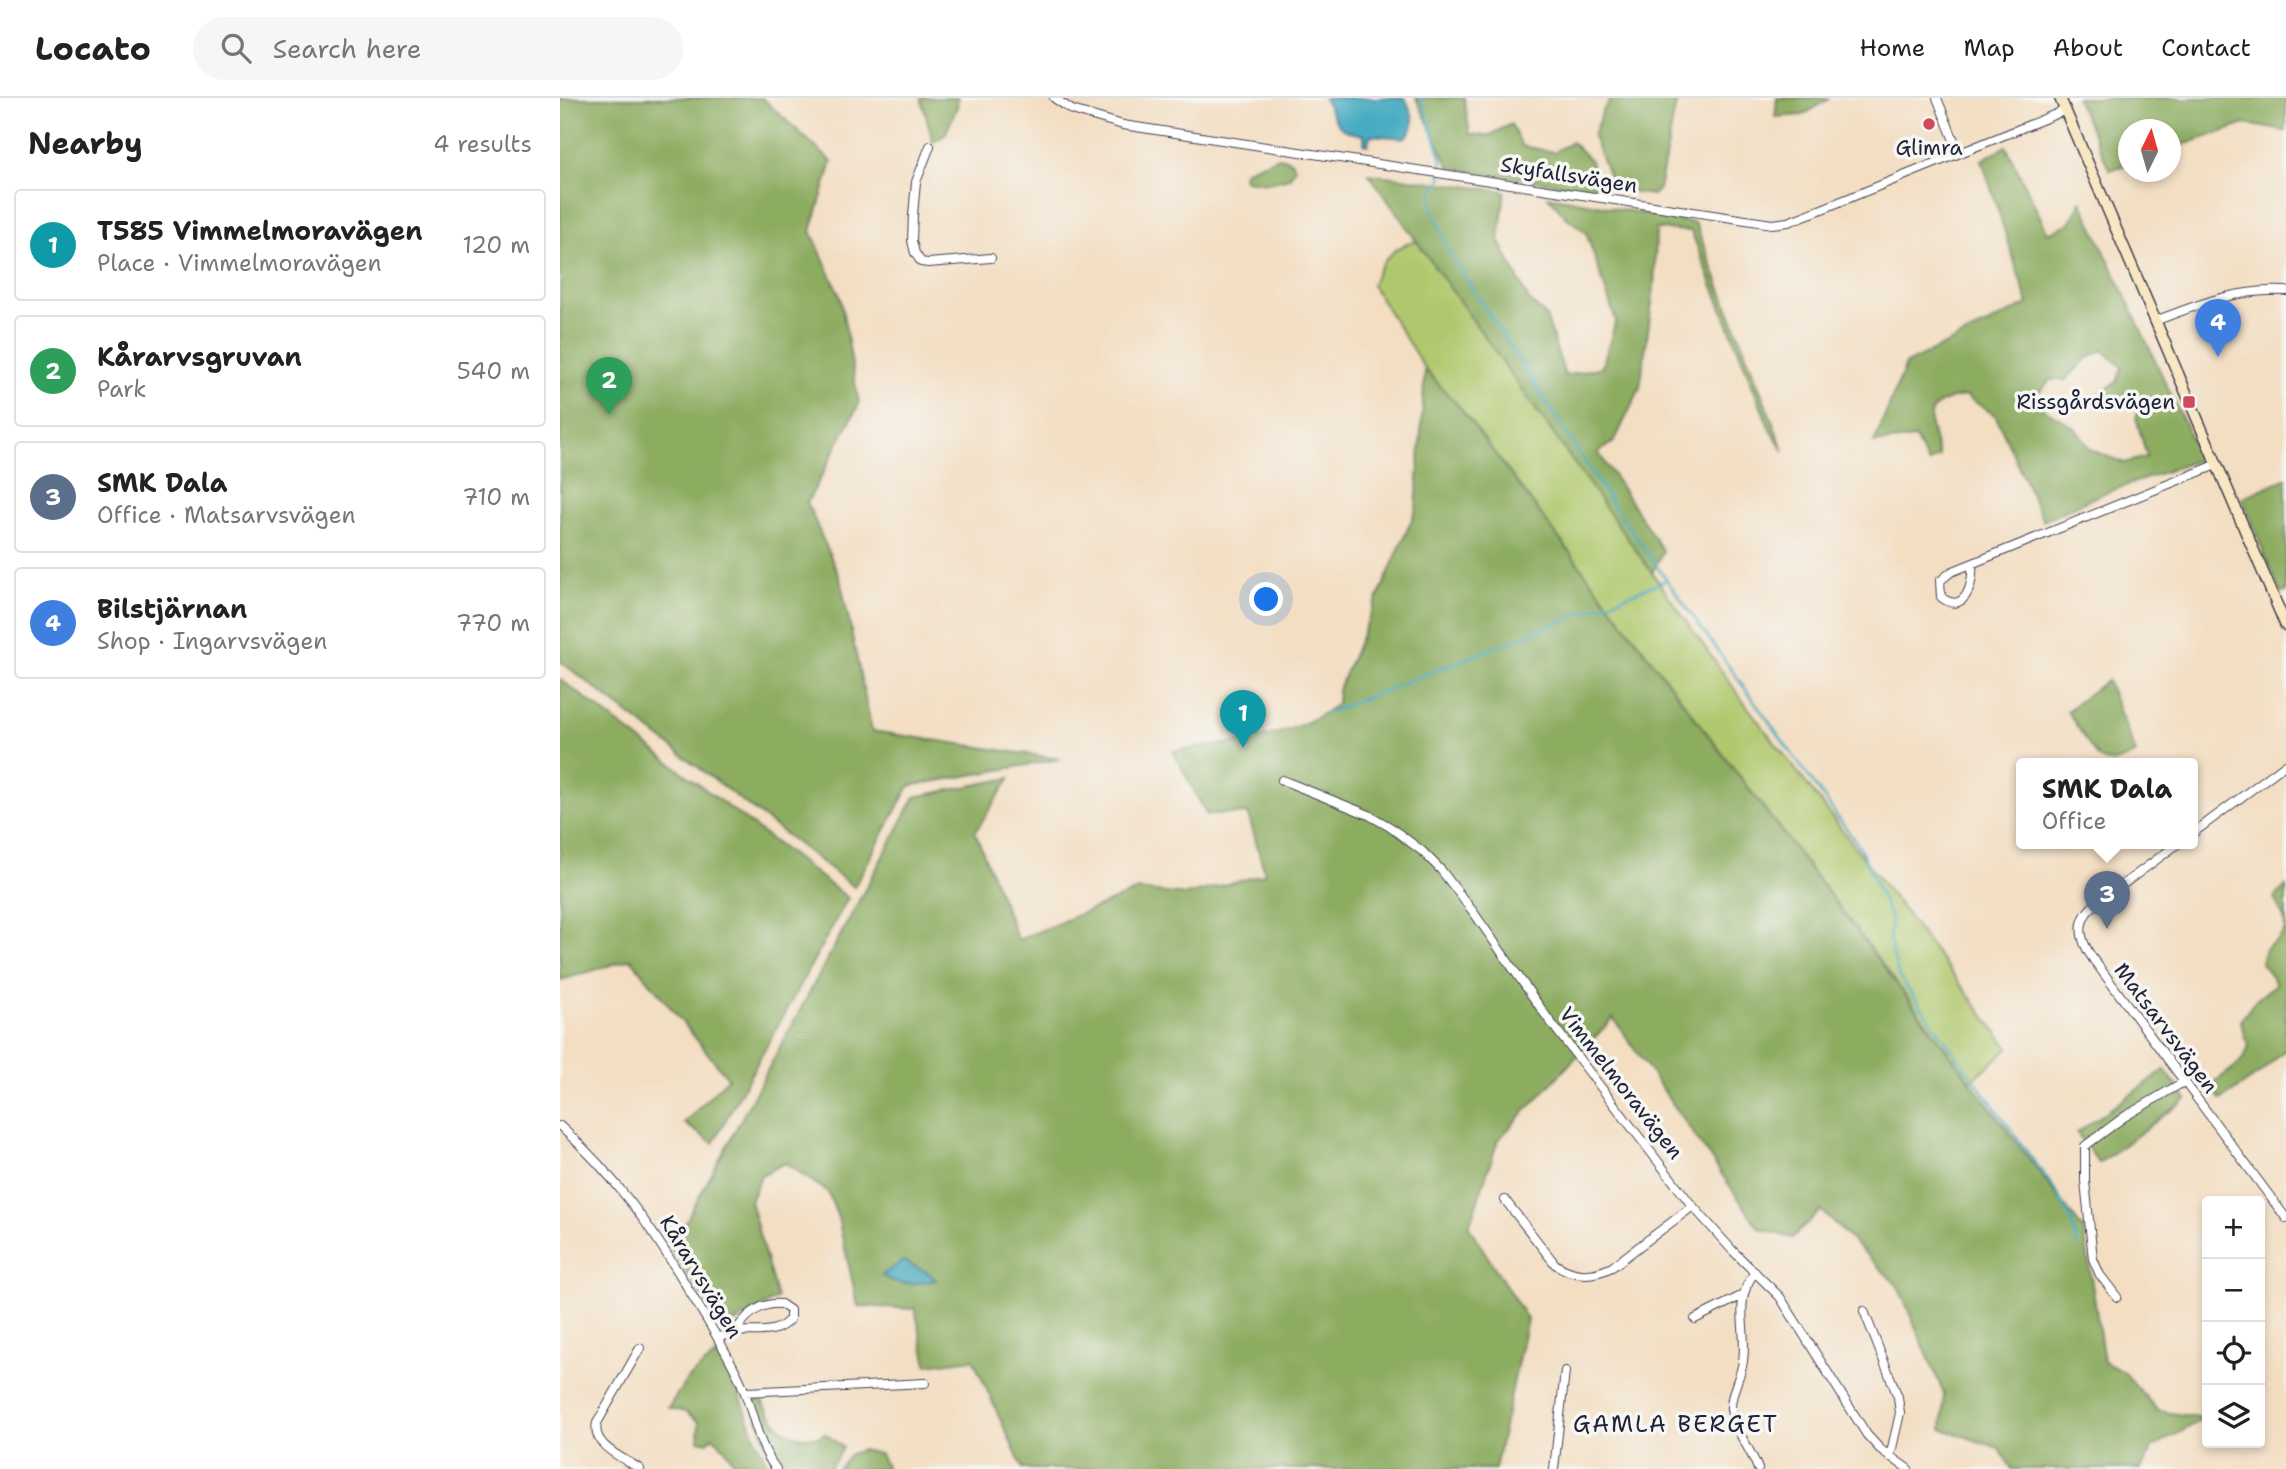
<!DOCTYPE html>
<html lang="en">
<head>
<meta charset="utf-8">
<style>
	:root { --surface:#fff; --page:#f6f6f6; --text:#222; --muted:#767676; --line:#e0e0e0; --accent:#d1495b }
	body { margin:0; font-family:"Shantell Sans",sans-serif; background:var(--page); color:var(--text) }
	.controls { position:absolute; right:21px; bottom:21px; display:grid; overflow:hidden; border-radius:7px; box-shadow:0 4px 10px #0003 }
	.controls button { width:63px; height:63px; display:grid; place-items:center; padding:0; border:0; border-bottom:2px solid var(--line); background:var(--surface); color:var(--text); font:35px sans-serif }
	.compass { position:absolute; left:1558px; top:21px; width:63px; height:63px; border-radius:50%; background:var(--surface); box-shadow:0 4px 10px #0003; rotate:5deg }
	.you { position:absolute; left:707px; top:502px; width:24px; height:24px; margin:-18px; border:5px solid #fff; border-radius:50%; background:#1a73e8; box-shadow:0 0 0 10px #1a73e833 }
	.badge { display:grid; place-items:center; width:46px; height:46px; border-radius:50%; background:var(--accent); color:#fff; font-size:23px; font-weight:700 }
	.pin { position:absolute; translate:-50% -58px; filter:drop-shadow(0 2px 4px #0008) }
	.pin::after { content:''; position:absolute; top:37px; width:24px; height:21px; background:inherit; clip-path:polygon(0 0,100% 0,50% 100%) }
	.popup { position:absolute; left:1456px; top:660px; width:182px; height:91px; box-sizing:border-box; display:grid; place-content:center; border-radius:7px; background:var(--surface); filter:drop-shadow(0 2px 5px #0005); font-size:23px; white-space:nowrap; color:var(--muted) }
	.popup b { font-size:26px; color:var(--text) }
	.popup::after { content:''; position:absolute; left:50%; top:100%; margin-left:-14px; border:14px solid transparent; border-top-color:var(--surface) }
	.list { margin:0; padding:0; list-style:none }
	h2 { display:flex; justify-content:space-between; align-items:center; height:91px; margin:0; padding:0 28px; font-size:30px }
	h2 small { font-size:23px; font-weight:400; color:var(--muted) }
	.list li { display:grid; grid-template-columns:46px 1fr auto; gap:21px; align-items:center; box-sizing:border-box; height:112px; margin:0 14px 14px; padding:0 14px; border:2px solid var(--line); border-radius:7px }
	.list b { display:block; font-size:26px; white-space:nowrap }
	.list p { margin:0; font-size:23px; white-space:nowrap; color:var(--muted) }
	.list em { font-size:23px; font-style:normal; color:var(--muted) }
	.icon { flex:none; width:38px; height:38px; fill:none; stroke:currentColor; stroke-width:2; stroke-linecap:round; stroke-linejoin:round }
	.map { position:relative; flex:none; width:1726px; height:1371px; overflow:hidden }
	header { display:flex; align-items:center; gap:42px; box-sizing:border-box; height:98px; padding:0 35px; background:var(--surface); border-bottom:2px solid var(--line) }
	header strong { font-size:33px }
	nav { display:flex; gap:38px; margin-inline-start:auto; font-size:24px }
	.search { width:490px; height:63px; background:var(--page); display:flex; align-items:center; gap:18px; box-sizing:border-box; padding:0 24px; border-radius:38px; color:var(--muted); font-size:26px }
	main { display:flex }
	aside { flex:1; background:var(--surface) }
	.map>svg:first-child { display:block }
	.green { fill:#b0c86d; stroke:#697554; stroke-width:2 }
	.forest { fill:#8cac60; stroke:#57674e; stroke-width:2; fill-rule:evenodd }
	.water { fill:#3fa8bf; stroke:#30657d; stroke-width:2 }
	.lines { fill:none; stroke-linecap:round; stroke-linejoin:round }
	.stream { stroke:#3fa8bf; stroke-width:2.5 }
	.street-casing { stroke:#413e4f; stroke-width:10 }
	.secondary-casing { stroke:#413e4f; stroke-width:13 }
	.street { stroke:#fff; stroke-width:8 }
	.secondary { stroke:#f9e7c3; stroke-width:10 }
	.poi-dot { fill:#d1495b; stroke:#f6f6f2; stroke-width:2.5 }
	.labels { text-anchor:middle; stroke-width:7; stroke-linejoin:round; paint-order:stroke }
	.poi-label { font-size:21px; fill:#22223b; stroke:#f6f6f2 }
	.street-label { font-size:21px; fill:#22223b; stroke:#f6f6f2 }
	.neighbourhood-label { font-size:23px; letter-spacing:2px; fill:#22223b; stroke:#f6f6f2 }
</style>
</head>
<body>
<header>
<strong>Locato</strong>
<div class="search"><svg class="icon" aria-label="search" viewBox="0 0 24 24"><circle cx="10" cy="10" r="6"/><path d="M15 15l6 6"/></svg>Search here</div>
<nav><a>Home</a><a>Map</a><a>About</a><a>Contact</a></nav>
</header>
<main>
<aside>
<h2>Nearby<small>4 results</small></h2>
<ul class="list">
<li><span class="badge" style="background:#0f9aa8">1</span><div><b>T585 Vimmelmoravägen</b><p>Place · Vimmelmoravägen</p></div><em>120 m</em></li>
<li><span class="badge" style="background:#2e9e5b">2</span><div><b>Kårarvsgruvan</b><p>Park</p></div><em>540 m</em></li>
<li><span class="badge" style="background:#5c6f8a">3</span><div><b>SMK Dala</b><p>Office · Matsarvsvägen</p></div><em>710 m</em></li>
<li><span class="badge" style="background:#3f7fe0">4</span><div><b>Bilstjärnan</b><p>Shop · Ingarvsvägen</p></div><em>770 m</em></li>
</ul>
</aside>
<div class="map">
<svg width="1726" height="1371" viewBox="0 0 1726 1371">
	<rect width="100%" height="100%" fill="#f6f6f2"/>
	<filter id="ink" filterUnits="userSpaceOnUse"><feTurbulence type="fractalNoise" baseFrequency=".0143" numOctaves="2"/><feDisplacementMap in="SourceGraphic" scale="14" xChannelSelector="R" yChannelSelector="G"/><feConvolveMatrix kernelMatrix="1 2 1 2 8 2 1 2 1" color-interpolation-filters="sRGB"/></filter>
	<filter id="wash" filterUnits="userSpaceOnUse"><feTurbulence type="fractalNoise" baseFrequency=".00686" numOctaves="4" result="noise"/><feDisplacementMap in="SourceGraphic" scale="28" xChannelSelector="R" yChannelSelector="G"/><feGaussianBlur stdDeviation="1.57" result="paint"/><feColorMatrix in="noise" values="0 0 0 0 0 0 0 0 0 0 0 0 0 0 0 0 0 1.4 0 .05"/><feComposite in="paint" operator="in"/></filter>
	<g filter="url(#wash)">
		<rect width="100%" height="100%" fill="#f3dec2"/>
		<path class="green" d="M 857,143 L 1183,603 L 1449,950 L 1411,983 L 901,311 L 865,271 L 812,187 C 819,165 834,147 857,143 Z"/>
		<path class="forest" d="M 0,0 L 202,0 L 272,64 L 251,133 L 280,198 L 299,306 L 247,405 L 280,480 L 312,633 L 500,661 L 349,688 L 294,789 L 0,563 Z
			M 361,0 L 398,0 L 397,9 L 385,37 L 373,44 Z
			M 856,0 L 904,0 L 910,36 L 928,38 L 951,26 L 962,48 L 994,54 L 1012,44 L 1031,63 L 1037,92 L 890,70 Z
			M 1052,0 L 1117,0 L 1099,91 L 1093,97 L 1057,92 L 1051,84 L 1033,38 L 1042,14 Z
			M 1217,0 L 1268,0 L 1269,1 L 1243,17 L 1215,19 Z
			M 1516,0 L 1726,0 L 1726,33 L 1685,26 L 1611,51 L 1610,32 L 1568,32 L 1568,66 L 1550,72 Z
			M 1446,48 L 1488,135 L 1510,125 L 1521,103 L 1641,361 L 1539,397 L 1483,423 L 1436,318 L 1406,298 C 1359,303 1369,323 1379,358 L 1368,365 L 1355,340 L 1314,345 L 1346,266 L 1468,206 L 1422,62 ZM 1543,252 L 1562,269 L 1557,284 L 1541,294 L 1545,304 L 1567,295 L 1582,308 L 1576,319 L 1587,359 L 1564,365 L 1531,352 L 1515,330 L 1471,303 L 1490,282 L 1506,282 L 1525,262 Z
			M 719,59 C 727,61 733,62 735,71 L 729,80 L 708,85 L 684,82 L 683,77 L 686,72 Z
			M 809,76 L 945,93 L 939,142 L 968,201 L 986,218 L 1005,278 L 1042,269 L 1056,223 L 1026,134 L 1007,120 L 988,98 L 1135,125 L 1224,353 L 1209,329 L 1131,133 L 1096,131 L 1094,190 L 1080,290 L 1054,344 L 1038,354 L 1103,453 L 1092,475 Z
			M 865,271 L 901,311 L 1524,1133 L 1544,1264 L 1565,1275 L 1598,1313 L 1645,1320 L 1592,1350 L 1581,1371 L 1452,1371 L 1439,1350 L 1382,1331 L 1384,1296 L 1338,1188 L 1261,1112 L 1232,1140 L 1199,1130 L 1053,920 L 938,1042 L 909,1129 L 967,1221 L 935,1371 L 463,1371 L 413,1261 L 367,1267 L 355,1211 L 298,1208 L 278,1120 L 268,1094 L 225,1065 L 201,1077 L 190,1103 L 217,1200 L 164,1231 L 111,1151 L 355,699 L 450,680 L 415,734 L 458,842 L 578,792 L 626,797 L 705,776 L 688,715 L 647,717 L 613,653 C 670,645 730,642 777,606 L 778,592 L 856,412 Z
			M 1726,380 L 1726,494 L 1720,495 L 1682,400 Z
			M 0,581 L 288,800 L 153,1045 L 124,1025 L 168,980 L 71,861 L 1,882 L 0,880 Z
			M 1547,582 L 1576,655 C 1562,662 1552,669 1538,660 L 1507,613 Z
			M 1726,788 L 1726,951 L 1700,975 L 1661,1002 L 1649,988 C 1664,976 1685,967 1689,947 L 1684,938 L 1681,922 L 1695,903 L 1716,886 L 1701,864 L 1706,850 L 1718,842 L 1725,832 L 1724,820 L 1714,800 Z
			M 1605,972 L 1627,1001 L 1539,1065 L 1517,1035 Z
			M 160,1254 C 183,1292 188,1333 211,1371 L 198,1371 L 193,1366 L 182,1363 L 176,1366 L 171,1361 L 164,1349 L 152,1339 L 148,1344 L 138,1342 L 139,1324 L 126,1314 L 108,1310 L 128,1280 Z
			M 201,1302 C 215,1322 221,1339 248,1339 C 256,1339 259,1340 265,1335 L 283,1350 L 269,1371 L 223,1371 L 207,1350 L 193,1304 Z
			M 302,1352 L 320,1356 L 327,1371 L 278,1371 L 290,1356 Z"/>
		<path class="water" d="M 764,0 L 845,0 C 852,15 860,28 844,40 L 810,37 L 808,47 L 804,46 L 804,37 C 775,33 776,24 764,0 Z
			M 343,1163 L 369,1175 L 376,1182 C 358,1185 337,1190 322,1177 Z"/>
		<g class="lines">
			<path class="stream" d="M 861,0 L 882,61 L 881,81 L 872,92 L 871,106 L 889,154 L 1057,413 L 1300,750 L 1331,821 L 1329,841 L 1339,879 L 1496,1093 L 1511,1121 L 1518,1147
				M 765,616 L 1104,483"/>
		</g>
	</g>
	<g filter="url(#ink)">
		<g class="lines">
			<g class="street-casing">
				<path id="street" d="M 494,0 L 512,12 L 563,27 L 1212,126 L 1228,124 L 1262,111 L 1506,12
					M 1377,0 L 1399,55
					M 370,48 L 356,84 L 353,117 L 352,143 L 355,155 L 361,164 L 368,165 L 431,160
					M 1595,223 C 1639,206 1679,190 1726,193
					M 1412,466 C 1414,485 1405,518 1381,499 L 1380,483 L 1391,474 L 1656,367
					M 722,682 L 809,717 L 830,729 L 862,753 L 881,772 L 914,815 L 989,922 L 1130,1105 L 1172,1152 L 1220,1199 L 1307,1337 L 1320,1351 L 1348,1371
					M 1633,735 L 1726,666
					M 1619,745 L 1531,810 C 1515,826 1521,844 1533,861 L 1726,1120
					M 0,1028 C 57,1079 95,1134 133,1199 C 149,1225 165,1251 178,1278 C 193,1308 195,1343 216,1371
					M 945,1102 L 995,1166 C 1014,1179 1032,1179 1052,1169 L 1133,1108
					M 1195,1174 C 1172,1203 1188,1231 1183,1263 C 1181,1279 1170,1295 1171,1311 C 1174,1332 1191,1351 1198,1371
					M 1557,1199 L 1540,1177 L 1533,1161 L 1525,1083 L 1525,1048 L 1564,1019 L 1625,983
					M 1304,1213 L 1338,1299 L 1340,1315 L 1330,1359
					M 1135,1221 L 1183,1197
					M 158,1240 C 163,1238 169,1235 174,1234 C 195,1231 214,1239 230,1221 L 230,1212 L 221,1206 C 200,1204 186,1217 175,1234
					M 185,1294 L 365,1285
					M 80,1371 C 64,1360 31,1348 37,1325 L 80,1250
					M 994,1371 L 1005,1273"/>
			</g>
			<g class="secondary-casing">
				<path id="secondary" d="M 1500,0 L 1726,528"/>
			</g>
			<use href="#street" class="street"/>
			<use href="#secondary" class="secondary"/>
		</g>
	</g>
	<g class="poi-dot">
		<circle cx="1369" cy="26" r="7"/>
		<rect x="1622" y="297" width="14" height="14" rx="3.5"/>
	</g>
	<g class="labels">
		<g class="poi-label">
			<text x="1369" y="57">Glimra</text>
			<text x="1615" y="311" text-anchor="end">Rissgårdsvägen</text>
		</g>
		<g class="street-label">
			<text transform="translate(1009 77) rotate(9)" y="7">Skyfallsvägen</text>
			<text transform="translate(1606 930) rotate(53)" y="7">Matsarvsvägen</text>
			<text transform="translate(1061 985) rotate(52)" y="7">Vimmelmoravägen</text>
			<text transform="translate(141 1179) rotate(59)" y="7">Kårarvsvägen</text>
		</g>
		<g class="neighbourhood-label">
			<text x="1116" y="1334">GAMLA BERGET</text>
		</g>
	</g>
</svg>
<div class="controls">
<button>+</button>
<button>−</button>
<button><svg class="icon" aria-label="locate" viewBox="0 0 24 24"><circle cx="12" cy="12" r="6"/><path d="M12 2v4M12 18v4M2 12h4M18 12h4"/></svg></button>
<button><svg class="icon" aria-label="layers" viewBox="0 0 24 24"><path d="M12 4l9 5-9 5-9-5zM3 14l9 5 9-5"/></svg></button>
</div>
<svg class="compass" viewBox="-18 -18 36 36"><path d="M0-13l5 13h-10z" fill="#e53935"/><path d="M0 13l5-13h-10z" fill="#767676"/></svg>
<div class="you"></div>
<div class="pin badge" style="left:683px;top:650px;background:#0f9aa8">1</div>
<div class="pin badge" style="left:49px;top:317px;background:#2e9e5b">2</div>
<div class="pin badge" style="left:1547px;top:831px;background:#5c6f8a">3</div>
<div class="popup"><b>SMK Dala</b>Office</div>
<div class="pin badge" style="left:1658px;top:259px;background:#3f7fe0">4</div>
</div>
</main>
</body>
</html>
